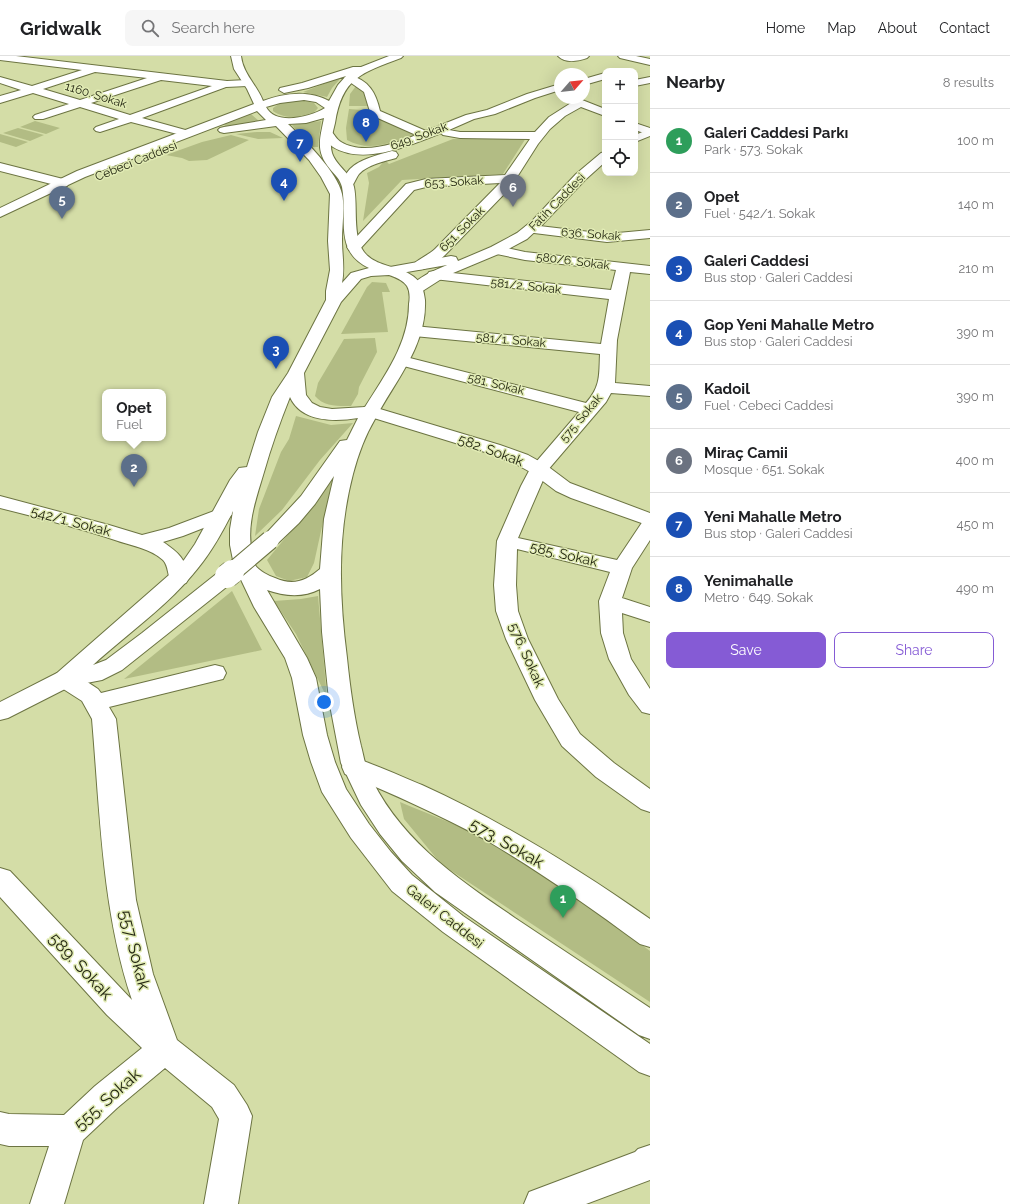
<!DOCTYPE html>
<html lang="en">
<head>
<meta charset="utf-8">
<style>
	:root { --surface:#fff; --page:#f6f6f6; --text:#202124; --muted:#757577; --line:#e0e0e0; --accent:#855bd5 }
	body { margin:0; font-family:Raleway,sans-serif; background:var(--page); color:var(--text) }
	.controls { position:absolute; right:12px; top:12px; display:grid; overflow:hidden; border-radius:8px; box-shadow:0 4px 16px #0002 }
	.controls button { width:36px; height:36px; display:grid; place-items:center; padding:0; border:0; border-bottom:1px solid var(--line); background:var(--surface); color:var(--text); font:20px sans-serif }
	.compass { position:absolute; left:554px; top:12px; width:36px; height:36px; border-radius:50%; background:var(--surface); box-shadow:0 4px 16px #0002; rotate:62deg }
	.you { position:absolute; left:324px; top:646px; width:14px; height:14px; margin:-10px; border:3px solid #fff; border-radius:50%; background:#1a73e8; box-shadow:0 0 0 6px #1a73e833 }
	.badge { display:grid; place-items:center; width:26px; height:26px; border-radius:50%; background:var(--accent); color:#fff; font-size:13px; font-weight:700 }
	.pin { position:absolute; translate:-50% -33px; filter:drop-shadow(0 1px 2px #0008) }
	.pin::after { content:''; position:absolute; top:21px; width:14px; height:12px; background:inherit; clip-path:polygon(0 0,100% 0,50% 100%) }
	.popup { position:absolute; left:102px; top:333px; width:64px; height:52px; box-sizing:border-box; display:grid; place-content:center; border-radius:8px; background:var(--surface); filter:drop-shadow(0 1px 3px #0005); font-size:13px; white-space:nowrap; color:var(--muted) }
	.popup b { font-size:15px; color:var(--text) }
	.popup::after { content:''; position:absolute; left:50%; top:100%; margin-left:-8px; border:8px solid transparent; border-top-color:var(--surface) }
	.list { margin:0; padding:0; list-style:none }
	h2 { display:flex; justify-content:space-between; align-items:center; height:52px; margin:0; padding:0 16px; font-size:17px }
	h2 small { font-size:13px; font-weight:400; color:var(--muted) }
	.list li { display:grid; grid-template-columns:26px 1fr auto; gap:12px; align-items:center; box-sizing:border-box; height:64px; padding:0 16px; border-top:1px solid var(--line) }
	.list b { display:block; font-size:15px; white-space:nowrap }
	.list p { margin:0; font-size:13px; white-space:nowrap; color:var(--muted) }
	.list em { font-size:13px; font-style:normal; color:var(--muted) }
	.actions { display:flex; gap:8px; padding:12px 16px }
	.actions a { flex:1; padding:9px 0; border:1px solid var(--accent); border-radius:8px; text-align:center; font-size:14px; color:var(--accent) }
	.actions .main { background:var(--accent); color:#fff }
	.icon { flex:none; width:22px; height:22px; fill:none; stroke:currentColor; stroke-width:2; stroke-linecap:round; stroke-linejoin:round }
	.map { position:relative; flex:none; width:650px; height:1148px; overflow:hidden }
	header { display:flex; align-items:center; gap:24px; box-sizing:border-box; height:56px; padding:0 20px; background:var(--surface); border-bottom:1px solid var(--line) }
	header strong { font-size:19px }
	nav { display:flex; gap:22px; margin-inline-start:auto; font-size:14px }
	.search { width:280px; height:36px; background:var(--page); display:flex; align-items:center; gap:10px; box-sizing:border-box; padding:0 14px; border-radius:8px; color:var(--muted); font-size:15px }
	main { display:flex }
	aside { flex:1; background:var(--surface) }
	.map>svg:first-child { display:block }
	.green { fill:#b2bc84 }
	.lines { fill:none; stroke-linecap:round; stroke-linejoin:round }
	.street-casing { stroke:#6c7442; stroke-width:2 }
	.secondary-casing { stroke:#6c7442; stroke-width:2 }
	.primary-casing { stroke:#6c7442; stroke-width:2 }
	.street { fill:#fff; fill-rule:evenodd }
	.secondary { fill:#fff; fill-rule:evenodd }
	.primary { fill:#fff; fill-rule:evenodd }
	.primary-bridge-far1-casing { stroke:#6c7442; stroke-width:20; stroke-linecap:butt }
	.primary-bridge-casing { stroke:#6c7442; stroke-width:25; stroke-linecap:butt }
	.primary-bridge-far1 { stroke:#fff; stroke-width:18 }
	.primary-bridge { stroke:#fff; stroke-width:24 }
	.labels { text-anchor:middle; stroke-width:3; stroke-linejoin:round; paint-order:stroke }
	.far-street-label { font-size:12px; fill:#252813; stroke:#e1ebb4 }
	.street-label { font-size:14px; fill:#252813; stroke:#e1ebb4 }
	.near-street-label { font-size:17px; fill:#252813; stroke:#e1ebb4 }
</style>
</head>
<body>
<header>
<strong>Gridwalk</strong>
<div class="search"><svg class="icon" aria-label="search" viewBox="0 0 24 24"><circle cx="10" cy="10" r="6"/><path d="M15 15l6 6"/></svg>Search here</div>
<nav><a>Home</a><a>Map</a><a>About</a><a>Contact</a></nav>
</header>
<main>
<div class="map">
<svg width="650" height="1148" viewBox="0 0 650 1148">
	<rect width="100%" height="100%" fill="#d4dda7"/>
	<path class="green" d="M 339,22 L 340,23 L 332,32 L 327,41 L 303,36 Z
		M 356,30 L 368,37 L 372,50 L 349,50 L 350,38 Z
		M 300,44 L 314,47 L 318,52 C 309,65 284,63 273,55 L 273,52 L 282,46 Z
		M 349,53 L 362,54 L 364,61 L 372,61 L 371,58 L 416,78 C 393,86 370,97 347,84 L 346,72 Z
		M 251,58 L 259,65 L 227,71 L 223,68 Z
		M 35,65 L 60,72 L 46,78 L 20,71 Z
		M 321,65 L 318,91 L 310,91 L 292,69 Z
		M 18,72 L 44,79 L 30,85 L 3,77 Z
		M 257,76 L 270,76 L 283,82 L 258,83 L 236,78 Z
		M 0,78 L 28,86 L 16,91 L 0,86 Z
		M 231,79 L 249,84 L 207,104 L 189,105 L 182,102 L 166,99 L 202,86 Z
		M 526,82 L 503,118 L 402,124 L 363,165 L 369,127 L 367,117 L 379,111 L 385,104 L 389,108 L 453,83 Z
		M 372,226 L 386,227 L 390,236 L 382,236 L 388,276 L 341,278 L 367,231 Z
		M 375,282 L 377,296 L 359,331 L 358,338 L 351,350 C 338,350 324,351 315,340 L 318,327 L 344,283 Z
		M 296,360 L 331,369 L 353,367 L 320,404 L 282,454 L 255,480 L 259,453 L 281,396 L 289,383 Z
		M 332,425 L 314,507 L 307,521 L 289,525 L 276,520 L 267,504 Z
		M 232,535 L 262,594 L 124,623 Z
		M 318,540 L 327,642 L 296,578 L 274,545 L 301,543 Z
		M 400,746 C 433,760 468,772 500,791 C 552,822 601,859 650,895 L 650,946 L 441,808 L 404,763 Z"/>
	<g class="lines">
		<g class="street-casing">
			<path id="street" d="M 0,0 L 16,0 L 227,25 L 247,24 L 252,27 L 247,30 L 226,31 L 142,62 L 189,75 L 191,77 L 189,79 L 185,80 L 131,66 L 100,76 L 96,75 L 94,73 L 96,71 L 119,63 L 80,51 L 43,63 L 35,63 L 33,61 L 35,59 L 69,48 L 33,37 L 0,47 L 0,40 L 21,34 L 0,27 L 0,21 L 32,30 L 82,14 L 0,4 ZM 95,16 L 147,22 L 80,44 L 43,33 ZM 161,24 L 212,30 L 130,59 L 91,47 Z
				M 558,0 L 589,0 L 587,2 C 578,5 566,8 558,0 Z
				M 618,0 L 636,0 L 650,3 L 650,9 L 620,2 Z
				M 605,17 L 605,23 L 584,29 L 584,23 Z
				M 349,19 C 369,24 376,37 380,55 L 426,75 L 466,59 L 487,54 L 527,38 L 560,28 L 560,34 L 535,42 L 495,58 L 474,63 L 449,74 L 460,76 L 535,76 L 549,61 L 571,47 L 562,42 L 577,42 L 605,53 L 605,60 L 581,51 L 565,60 L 550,73 L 538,88 L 510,132 L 445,199 C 437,206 426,216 414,213 L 412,210 C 416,204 429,199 435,193 L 500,127 L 426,131 L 414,134 L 359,194 L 354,195 L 349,194 L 347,191 L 406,128 L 426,123 L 505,119 L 530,83 L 460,82 L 443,79 L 441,77 C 411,89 364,110 333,91 C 329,88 324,82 321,77 L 323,75 L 331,75 C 334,78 337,84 341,86 C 362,99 396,88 416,79 L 371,59 L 364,36 L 344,22 Z
				M 650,21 L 650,27 L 635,30 L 635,24 Z
				M 635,67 L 650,72 L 650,79 L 635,74 Z
				M 392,95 L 396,96 L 398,99 L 396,102 C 385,105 367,109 359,118 C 356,122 355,126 352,130 L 344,130 L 342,127 C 344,122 346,117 350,113 C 360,103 378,99 392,95 Z
				M 531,169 L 607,178 L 650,174 L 650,182 L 607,186 L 526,176 L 524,173 L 526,170 Z
				M 497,190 L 525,196 L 650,210 L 650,218 L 630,216 L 617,284 L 615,327 L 650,330 L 650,340 L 611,337 L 606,346 L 547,415 L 518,482 L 617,504 L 643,465 L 650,463 L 650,484 L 632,512 L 622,542 L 650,551 L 650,566 L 622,557 L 623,577 L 631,603 L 650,633 L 650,658 L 642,656 L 629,639 L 609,603 L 601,577 L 599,545 L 610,516 L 517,493 L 516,529 L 518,555 L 528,583 L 558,643 L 580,678 L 614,707 L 650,733 L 650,756 L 641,753 L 596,721 L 562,690 L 535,644 L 506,583 L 496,555 L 494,529 L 497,485 L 521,430 L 530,413 L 579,356 L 396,308 L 394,305 L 396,302 L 402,300 L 586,347 C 601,330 599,319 600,298 L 414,280 L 408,278 L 406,275 L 408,272 L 414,270 L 601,288 L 609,243 L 434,223 L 429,222 L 427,219 L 429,216 L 434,215 L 611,234 L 616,214 L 525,204 L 492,197 L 490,194 L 492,191 Z
				M 215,609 L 223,611 L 226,617 L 223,623 L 109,651 L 116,663 L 136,844 L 153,918 L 177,984 L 234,1029 L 247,1049 L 252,1060 L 238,1148 L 204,1148 L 219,1063 L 212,1051 L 165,1012 L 117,1052 L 83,1084 L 64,1148 L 30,1148 L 49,1090 L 9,1090 L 0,1088 L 0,1056 L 9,1058 L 64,1059 L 95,1030 L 142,992 L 107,959 L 0,841 L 0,812 L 10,815 L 132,944 C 102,856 100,756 92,663 L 82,645 L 57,629 L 53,623 L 57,617 C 73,613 85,625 98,633 L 101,637 Z
				M 354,702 C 377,709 400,720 422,729 C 503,766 577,812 650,863 L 650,891 L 640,888 C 590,851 539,815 486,784 C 440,759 393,738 345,718 L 342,711 L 345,704 Z
				M 650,1089 L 650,1124 L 586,1148 L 524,1148 L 529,1136 L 635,1096 L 638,1093 Z"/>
		</g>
		<g class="secondary-casing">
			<path id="secondary" d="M 650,73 L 650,80 L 635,86 L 635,79 Z
				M 605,96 L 605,106 L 585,124 L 541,170 L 527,183 L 501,197 L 446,220 L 421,236 L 416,237 L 411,236 L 409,233 C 417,221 434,215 447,209 L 390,219 L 385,218 L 383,215 L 385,212 L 390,211 L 451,200 L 456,201 L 458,205 L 491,191 L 517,177 L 532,165 L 576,118 L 601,97 Z
				M 0,107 L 67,124 L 69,127 L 67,130 L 63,131 L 0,115 Z
				M 370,350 L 500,389 L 528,399 L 546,409 L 570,427 L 650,457 L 650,470 L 571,442 L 556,435 L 532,417 L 514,407 L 488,397 L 364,359 L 361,355 L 364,351 Z
				M 0,440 L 109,469 L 142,479 L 169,472 L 222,452 L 229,454 L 232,458 L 229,462 L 183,480 L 163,486 C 178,496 186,503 189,522 L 186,527 L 179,529 L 172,527 C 167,520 169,510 163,504 C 151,493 133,490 118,485 C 79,472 40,462 0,452 Z"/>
		</g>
		<g class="primary-casing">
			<path id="primary" d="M 231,0 L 241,0 C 243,18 257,29 263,45 C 284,37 309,34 329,45 L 338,29 L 346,20 L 308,32 L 284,37 L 279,34 L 280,32 L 302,27 L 353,11 L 361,11 L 389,0 L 403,0 L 401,2 C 361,17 342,22 335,67 C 333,76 329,87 332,97 C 336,110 351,117 354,131 C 358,150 352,180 364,196 C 381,218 422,205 425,244 C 427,290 395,325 375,363 C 365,380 358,399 353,418 C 337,479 339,540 347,602 C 350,631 354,661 361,690 C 363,697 364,705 367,713 C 397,784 461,825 521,866 C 564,895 607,923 650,952 L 650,983 L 639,979 L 435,836 L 402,805 L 380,778 L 361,749 L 341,707 L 329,644 L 322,576 L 320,533 C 303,542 284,540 267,534 L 307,602 L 316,622 L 327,679 L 335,706 L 346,733 L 369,768 L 391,796 L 412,819 L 463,860 L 650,988 L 650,1020 L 639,1016 L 443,876 L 392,835 L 351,782 L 322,736 L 311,706 L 303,679 L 292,622 L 285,602 L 254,551 L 234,509 L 230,489 L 230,473 L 233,455 C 223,475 212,495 198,512 C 168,550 128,577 93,609 L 106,604 L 142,577 L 220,515 L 227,514 L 234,515 L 237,520 L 234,525 L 122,614 L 102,624 L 71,630 L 8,662 L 0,664 L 0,646 L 57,617 L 169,519 L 184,504 L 195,488 L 230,424 L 239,412 L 247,411 L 258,376 L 272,341 L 288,317 L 326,244 L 326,235 L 330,214 L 328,185 L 330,138 L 321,121 L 309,104 L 276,70 L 224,77 L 220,76 L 218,74 L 220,72 L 224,71 L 266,64 L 257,55 L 85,121 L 0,161 L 0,152 L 77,115 L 254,48 L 247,33 L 234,13 ZM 304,44 L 316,46 L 325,52 C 310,61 276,70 266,51 L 280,47 ZM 324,62 C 320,83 315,95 330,113 C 335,119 340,123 342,131 C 348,162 333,195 369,212 L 351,217 L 342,227 C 345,212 342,199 342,184 C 342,169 345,152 342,138 C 338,117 304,83 288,68 L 306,67 ZM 389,219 C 395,221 403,224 407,230 C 410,235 410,242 409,248 C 409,287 385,319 365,351 L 332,353 L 320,351 L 312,347 L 306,339 L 304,317 L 341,246 L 361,223 L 371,220 ZM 290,341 C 301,366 334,366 358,362 L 347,384 L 340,385 L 301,440 L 260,484 L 263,488 L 270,490 L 277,488 L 299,467 L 315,448 L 334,420 L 324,463 L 320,513 C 306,525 293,530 275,522 C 269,520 259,515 255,509 C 253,506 253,501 252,497 C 246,469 256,443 264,416 C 271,391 280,366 290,341 Z"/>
		</g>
		<use href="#street" class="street"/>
		<use href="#secondary" class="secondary"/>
		<use href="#primary" class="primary"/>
		<g class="primary-bridge-far1-casing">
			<path id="primary-bridge-far1" d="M 231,517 L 270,484"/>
		</g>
		<g class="primary-bridge-casing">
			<path id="primary-bridge" d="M 227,520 L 232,516"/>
		</g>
		<use href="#primary-bridge-far1" class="primary-bridge-far1"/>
		<use href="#primary-bridge" class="primary-bridge"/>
	</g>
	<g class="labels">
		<g class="far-street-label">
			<text transform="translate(96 39) rotate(17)" y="4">1160. Sokak</text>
			<text transform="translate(419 80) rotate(-20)" y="4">649. Sokak</text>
			<text transform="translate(136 105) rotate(-22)" y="4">Cebeci Caddesi</text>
			<text transform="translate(454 126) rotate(-4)" y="4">653. Sokak</text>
			<text transform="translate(557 146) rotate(-46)" y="4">Fatih Caddesi</text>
			<text transform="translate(462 173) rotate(-45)" y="4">651. Sokak</text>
			<text transform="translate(591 178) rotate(4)" y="4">636. Sokak</text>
			<text transform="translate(573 205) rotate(7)" y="4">580/6. Sokak</text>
			<text transform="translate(526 230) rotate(6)" y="4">581/2. Sokak</text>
			<text transform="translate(511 284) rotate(5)" y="4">581/1. Sokak</text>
			<text transform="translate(496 328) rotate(14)" y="4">581. Sokak</text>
			<text transform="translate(581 362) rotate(-50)" y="4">575. Sokak</text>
		</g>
		<g class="street-label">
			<text transform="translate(491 394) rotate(20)" y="5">582. Sokak</text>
			<text transform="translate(71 465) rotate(15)" y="5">542/1. Sokak</text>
			<text transform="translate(564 498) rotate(13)" y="5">585. Sokak</text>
			<text transform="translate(527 599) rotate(66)" y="5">576. Sokak</text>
			<text transform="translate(445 860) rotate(38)" y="5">Galeri Caddesi</text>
		</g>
		<g class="near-street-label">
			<text transform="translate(507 787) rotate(30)" y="6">573. Sokak</text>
			<text transform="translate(135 894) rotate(76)" y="6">557. Sokak</text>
			<text transform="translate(81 910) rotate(47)" y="6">589. Sokak</text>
			<text transform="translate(107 1043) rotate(-42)" y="6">555. Sokak</text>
		</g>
	</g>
</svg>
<div class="controls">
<button>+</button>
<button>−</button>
<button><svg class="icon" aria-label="locate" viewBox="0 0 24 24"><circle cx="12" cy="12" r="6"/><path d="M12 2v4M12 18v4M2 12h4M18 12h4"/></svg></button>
</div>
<svg class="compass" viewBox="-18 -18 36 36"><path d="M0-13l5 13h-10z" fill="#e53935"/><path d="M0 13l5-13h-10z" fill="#757577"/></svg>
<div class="you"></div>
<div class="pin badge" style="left:563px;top:862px;background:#2e9e5b">1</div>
<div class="pin badge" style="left:134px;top:431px;background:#5c6f8a">2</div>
<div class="popup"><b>Opet</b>Fuel</div>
<div class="pin badge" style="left:276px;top:313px;background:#1a4fb4">3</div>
<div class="pin badge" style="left:284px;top:145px;background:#1a4fb4">4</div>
<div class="pin badge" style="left:62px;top:163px;background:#5c6f8a">5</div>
<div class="pin badge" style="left:513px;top:151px;background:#6b7280">6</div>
<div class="pin badge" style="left:300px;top:106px;background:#1a4fb4">7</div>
<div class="pin badge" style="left:366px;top:86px;background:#1a4fb4">8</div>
</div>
<aside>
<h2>Nearby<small>8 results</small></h2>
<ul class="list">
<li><span class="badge" style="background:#2e9e5b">1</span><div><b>Galeri Caddesi Parkı</b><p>Park · 573. Sokak</p></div><em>100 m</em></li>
<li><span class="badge" style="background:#5c6f8a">2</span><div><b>Opet</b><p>Fuel · 542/1. Sokak</p></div><em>140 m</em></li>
<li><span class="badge" style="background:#1a4fb4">3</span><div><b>Galeri Caddesi</b><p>Bus stop · Galeri Caddesi</p></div><em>210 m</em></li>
<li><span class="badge" style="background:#1a4fb4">4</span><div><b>Gop Yeni Mahalle Metro</b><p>Bus stop · Galeri Caddesi</p></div><em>390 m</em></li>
<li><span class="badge" style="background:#5c6f8a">5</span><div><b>Kadoil</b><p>Fuel · Cebeci Caddesi</p></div><em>390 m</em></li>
<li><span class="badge" style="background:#6b7280">6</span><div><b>Miraç Camii</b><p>Mosque · 651. Sokak</p></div><em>400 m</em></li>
<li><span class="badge" style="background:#1a4fb4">7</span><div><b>Yeni Mahalle Metro</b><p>Bus stop · Galeri Caddesi</p></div><em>450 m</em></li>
<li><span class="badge" style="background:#1a4fb4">8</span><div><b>Yenimahalle</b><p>Metro · 649. Sokak</p></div><em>490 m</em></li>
</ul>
<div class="actions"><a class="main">Save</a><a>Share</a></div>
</aside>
</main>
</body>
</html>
